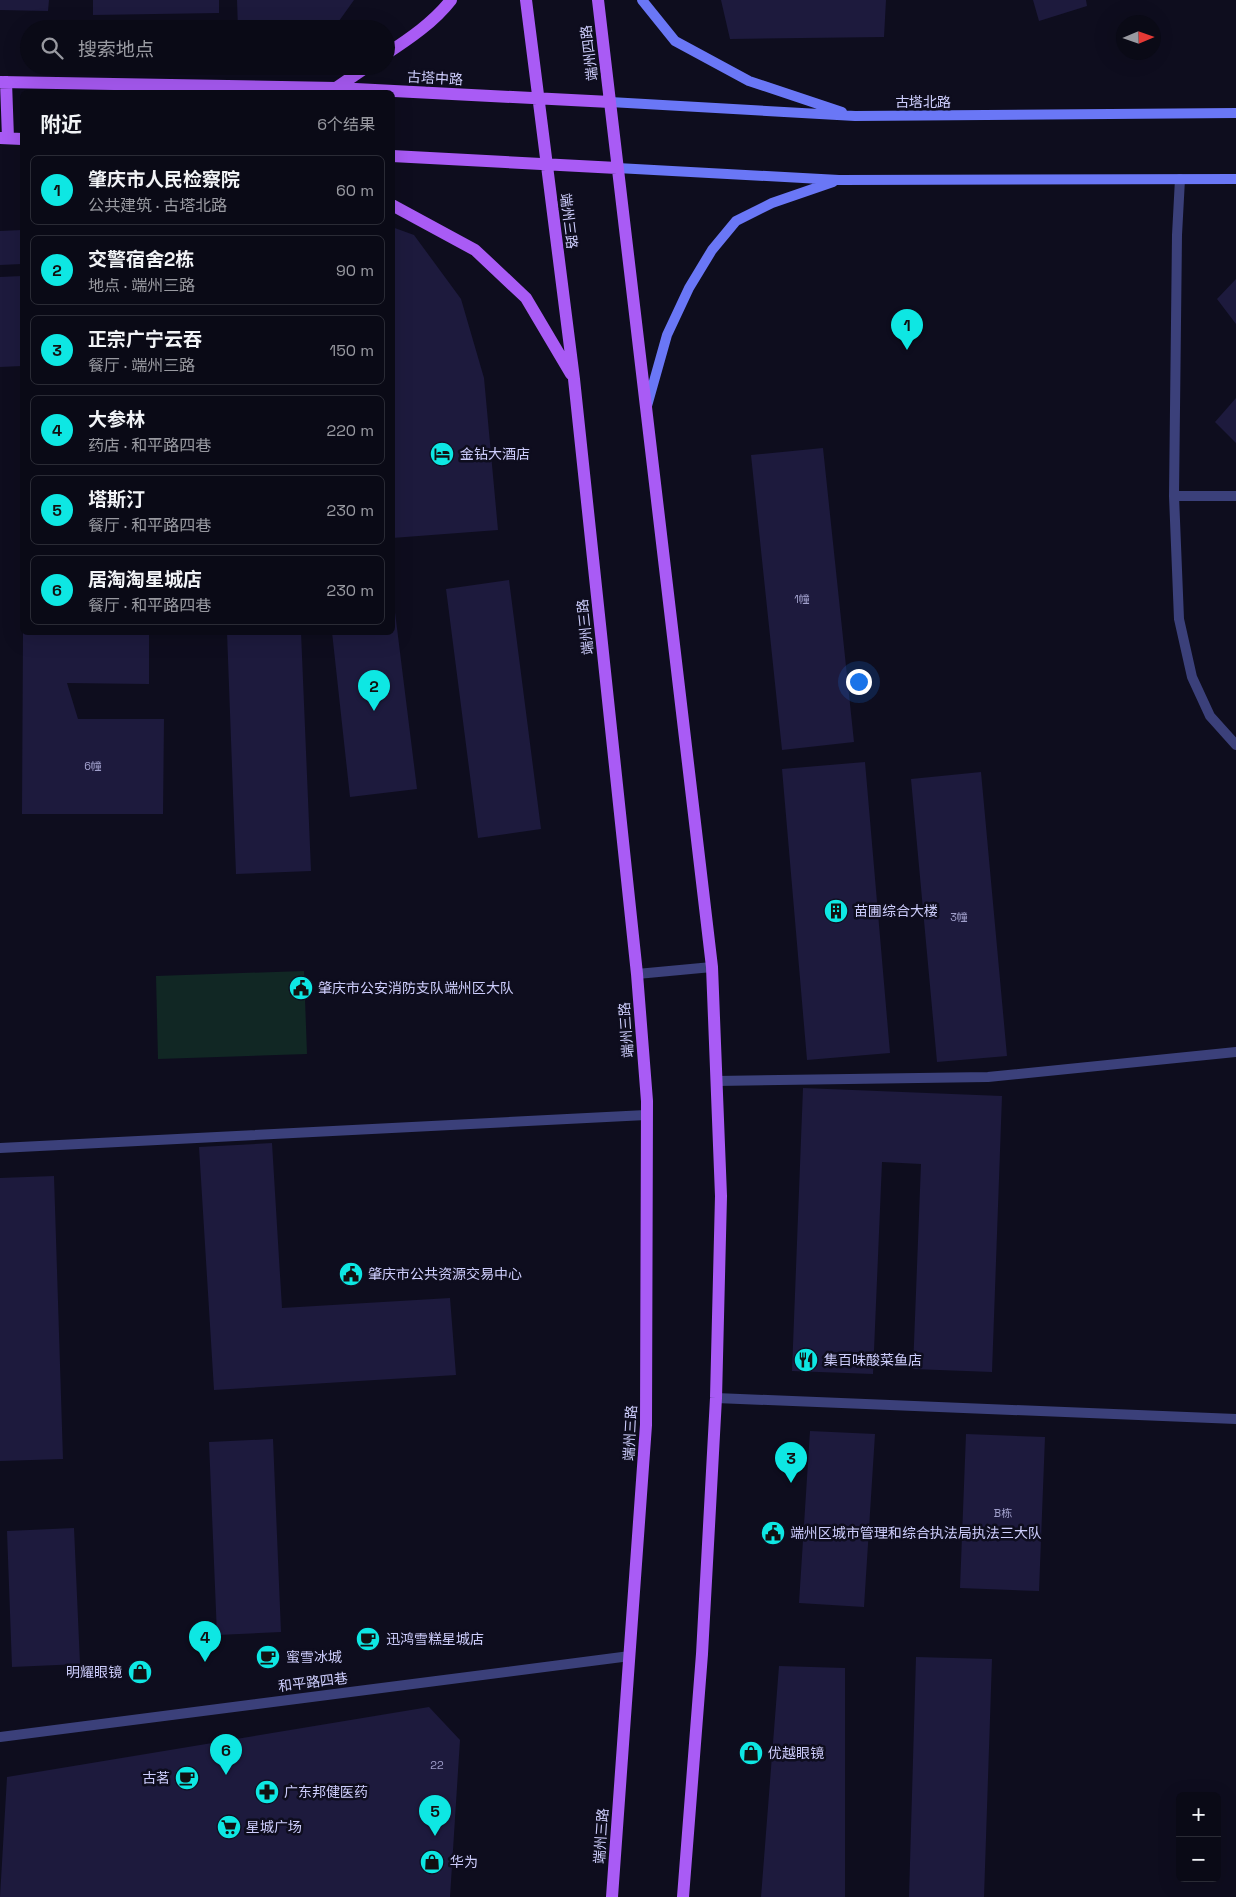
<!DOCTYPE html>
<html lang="zh">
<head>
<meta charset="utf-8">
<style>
	:root { --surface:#0a0a16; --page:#181823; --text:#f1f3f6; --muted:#999aa1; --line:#2a2b35; --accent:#0ee7e3 }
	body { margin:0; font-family:"Space Grotesk","Noto Sans SC",sans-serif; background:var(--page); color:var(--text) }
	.controls { position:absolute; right:15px; bottom:15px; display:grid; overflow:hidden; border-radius:8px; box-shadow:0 5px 20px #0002 }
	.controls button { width:45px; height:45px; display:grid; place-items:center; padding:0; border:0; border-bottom:1px solid var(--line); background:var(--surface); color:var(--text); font:25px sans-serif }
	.compass { position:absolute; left:1116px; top:15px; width:45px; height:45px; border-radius:50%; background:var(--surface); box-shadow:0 5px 20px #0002; rotate:88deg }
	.you { position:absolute; left:858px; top:681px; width:18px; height:18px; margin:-12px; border:4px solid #fff; border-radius:50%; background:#1a73e8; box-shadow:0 0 0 8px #1a73e833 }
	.badge { display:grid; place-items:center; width:32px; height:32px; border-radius:50%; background:var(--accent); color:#111; font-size:16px; font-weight:700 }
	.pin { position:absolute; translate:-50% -41px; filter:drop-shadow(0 1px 2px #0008) }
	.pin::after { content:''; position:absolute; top:26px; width:18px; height:15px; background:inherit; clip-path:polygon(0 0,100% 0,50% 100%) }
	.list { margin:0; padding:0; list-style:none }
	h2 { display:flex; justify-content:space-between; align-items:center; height:65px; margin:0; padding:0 20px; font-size:21px }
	h2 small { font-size:16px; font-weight:400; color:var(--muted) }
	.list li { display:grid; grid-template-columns:32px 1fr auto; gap:15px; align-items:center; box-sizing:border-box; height:70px; margin:0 10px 10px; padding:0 10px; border:1px solid var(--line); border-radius:8px }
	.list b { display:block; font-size:19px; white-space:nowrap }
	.list p { margin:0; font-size:16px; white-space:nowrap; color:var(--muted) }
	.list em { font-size:16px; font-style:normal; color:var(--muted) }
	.icon { flex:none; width:28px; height:28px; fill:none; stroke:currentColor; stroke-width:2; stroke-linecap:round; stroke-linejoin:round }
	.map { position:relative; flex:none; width:1236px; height:1897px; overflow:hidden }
	.search { position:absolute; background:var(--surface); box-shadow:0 5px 20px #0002; left:20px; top:20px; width:375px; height:55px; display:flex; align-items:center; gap:12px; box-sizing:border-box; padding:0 18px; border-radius:28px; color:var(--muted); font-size:19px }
	.panel { position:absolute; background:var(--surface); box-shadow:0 5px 20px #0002; left:20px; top:90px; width:375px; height:545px; border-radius:8px }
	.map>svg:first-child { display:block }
	.green { fill:#112724 }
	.building { fill:#1d1a3d }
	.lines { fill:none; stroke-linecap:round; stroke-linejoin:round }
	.lane { stroke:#3b407a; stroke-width:10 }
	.street { stroke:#3b407a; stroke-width:10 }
	.secondary { stroke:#6a77f6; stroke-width:10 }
	.primary { stroke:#a95bf5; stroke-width:12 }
	.labels { text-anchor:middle; stroke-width:5; stroke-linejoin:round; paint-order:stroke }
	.number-label { font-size:11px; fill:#a1a0cc }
	.street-label { font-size:14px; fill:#cdcdfc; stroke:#0e0d1e }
	.poi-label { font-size:14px; fill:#cdcdfc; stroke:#0e0d1e; text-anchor:start }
</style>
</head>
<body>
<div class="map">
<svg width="1236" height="1897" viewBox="0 0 1236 1897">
	<rect width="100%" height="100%" fill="#0e0d1e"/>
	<path class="green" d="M 304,971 L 307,1054 L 158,1059 L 156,976 Z"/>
	<path class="building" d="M 0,0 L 49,0 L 48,11 L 0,10 Z
		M 93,0 L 219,0 L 219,13 L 93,15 Z
		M 237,0 L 354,0 L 339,21 L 294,28 L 282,29 L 238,29 Z
		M 721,0 L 886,0 L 884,37 L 730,39 Z
		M 1033,0 L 1086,0 L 1087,6 L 1039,21 Z
		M 392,227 L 414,235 L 461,299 L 484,378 L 498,530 L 392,538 Z
		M 22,230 L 22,264 L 0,265 L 0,231 Z
		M 22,276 L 22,366 L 0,367 L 0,277 Z
		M 1236,279 L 1236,324 L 1217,299 Z
		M 1236,398 L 1236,443 L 1215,422 Z
		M 823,448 L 854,742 L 782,750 L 751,455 Z
		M 509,580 L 541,829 L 478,838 L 446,589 Z
		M 392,588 L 417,789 L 350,797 L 332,632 L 392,632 Z
		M 23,632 L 149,632 L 149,684 L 67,683 L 78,719 L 164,719 L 163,814 L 22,814 Z
		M 227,632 L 301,632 L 311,871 L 236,874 Z
		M 865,762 L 890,1053 L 807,1060 L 782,769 Z
		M 981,772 L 1007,1056 L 937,1062 L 911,779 Z
		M 803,1088 L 1002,1096 L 992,1372 L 913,1369 L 921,1164 L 882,1162 L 873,1374 L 792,1371 Z
		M 272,1143 L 282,1308 L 450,1298 L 456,1375 L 214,1390 L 199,1147 Z
		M 54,1176 L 63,1459 L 0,1461 L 0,1178 Z
		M 810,1431 L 875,1434 L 864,1607 L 799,1603 Z
		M 966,1434 L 1045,1437 L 1039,1591 L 960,1588 Z
		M 273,1439 L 281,1632 L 217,1635 L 209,1442 Z
		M 74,1528 L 80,1664 L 12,1667 L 7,1531 Z
		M 916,1657 L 992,1659 L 984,1897 L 909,1897 Z
		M 779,1666 L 845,1668 L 845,1897 L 761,1897 Z
		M 429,1707 L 460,1740 L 450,1897 L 0,1897 L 7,1777 Z"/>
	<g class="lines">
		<path class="lane" d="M 637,974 L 712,967
			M 716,1081 L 988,1077 L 1236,1052
			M 0,1148 L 646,1115"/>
		<path class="street" d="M 1180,179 L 1177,235 L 1174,496 L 1179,619 L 1192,677 L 1210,716 L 1236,745
			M 1174,496 L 1236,496
			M 716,1398 L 1236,1419
			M 0,1737 L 630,1656"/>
		<path class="secondary" d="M 642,0 L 675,41 L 749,81 L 842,112
			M 610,102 L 855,116 L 1236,113
			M 617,168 L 839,180 L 1236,179
			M 647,406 L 667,335 L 689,288 L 712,250 L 736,221 L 772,203 L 833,182"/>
		<path class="primary" d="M 526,0 L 574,379 L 637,974 L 647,1101 L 646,1425 L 612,1897
			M 598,0 L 712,967 L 721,1196 L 716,1398 L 702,1654 L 683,1897
			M 386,54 C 409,39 434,22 451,0
			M 0,82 L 336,88 L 610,102
			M 6,82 L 8,138
			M 336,88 L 368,66
			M 0,138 L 22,139
			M 392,156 L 617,168
			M 392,205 L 475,250 L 526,298 L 571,374"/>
	</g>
	<defs>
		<g id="hotel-disc" transform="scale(1.25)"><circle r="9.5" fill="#0ee7e3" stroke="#0e0d1e"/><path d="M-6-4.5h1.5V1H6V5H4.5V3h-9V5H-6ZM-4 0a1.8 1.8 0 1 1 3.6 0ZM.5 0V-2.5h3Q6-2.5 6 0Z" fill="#111"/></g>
		<g id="building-disc" transform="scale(1.25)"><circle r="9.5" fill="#0ee7e3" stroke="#0e0d1e"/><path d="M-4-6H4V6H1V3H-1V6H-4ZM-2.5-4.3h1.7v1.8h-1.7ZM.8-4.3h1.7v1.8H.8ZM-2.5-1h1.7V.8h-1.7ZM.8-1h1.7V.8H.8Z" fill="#111"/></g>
		<g id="civic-disc" transform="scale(1.25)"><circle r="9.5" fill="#0ee7e3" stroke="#0e0d1e"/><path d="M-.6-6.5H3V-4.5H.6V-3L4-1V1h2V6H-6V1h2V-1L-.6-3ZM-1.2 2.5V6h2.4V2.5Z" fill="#111"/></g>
		<g id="restaurant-disc" transform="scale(1.25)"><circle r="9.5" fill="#0ee7e3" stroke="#0e0d1e"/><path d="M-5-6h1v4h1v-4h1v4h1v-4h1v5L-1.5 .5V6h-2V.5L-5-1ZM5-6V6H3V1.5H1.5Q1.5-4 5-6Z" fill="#111"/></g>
		<g id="cafe-disc" transform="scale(1.25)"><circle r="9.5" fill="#0ee7e3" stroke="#0e0d1e"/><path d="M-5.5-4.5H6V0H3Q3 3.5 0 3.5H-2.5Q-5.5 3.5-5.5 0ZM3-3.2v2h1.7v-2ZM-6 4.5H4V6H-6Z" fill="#111"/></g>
		<g id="shop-disc" transform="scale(1.25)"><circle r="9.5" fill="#0ee7e3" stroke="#0e0d1e"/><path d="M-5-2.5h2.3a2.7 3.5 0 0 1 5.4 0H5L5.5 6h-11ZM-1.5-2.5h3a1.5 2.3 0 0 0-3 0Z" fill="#111"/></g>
		<g id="pharmacy-disc" transform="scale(1.25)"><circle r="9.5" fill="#0ee7e3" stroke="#0e0d1e"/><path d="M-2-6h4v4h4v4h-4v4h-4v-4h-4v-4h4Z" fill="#111"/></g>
		<g id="supermarket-disc" transform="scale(1.25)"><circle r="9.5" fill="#0ee7e3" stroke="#0e0d1e"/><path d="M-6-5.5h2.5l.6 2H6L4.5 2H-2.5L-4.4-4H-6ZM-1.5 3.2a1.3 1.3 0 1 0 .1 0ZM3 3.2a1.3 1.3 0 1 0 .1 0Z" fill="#111"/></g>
	</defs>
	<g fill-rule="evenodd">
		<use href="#hotel-disc" x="442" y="454"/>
		<use href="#building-disc" x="836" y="911"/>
		<use href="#civic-disc" x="301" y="988"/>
		<use href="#civic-disc" x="351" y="1274"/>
		<use href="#restaurant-disc" x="806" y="1360"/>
		<use href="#civic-disc" x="773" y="1533"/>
		<use href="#cafe-disc" x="368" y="1639"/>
		<use href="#cafe-disc" x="268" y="1657"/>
		<use href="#shop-disc" x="140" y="1672"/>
		<use href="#shop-disc" x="751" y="1753"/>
		<use href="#cafe-disc" x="187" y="1778"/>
		<use href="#pharmacy-disc" x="267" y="1792"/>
		<use href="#supermarket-disc" x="229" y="1827"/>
		<use href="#shop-disc" x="432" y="1862"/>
	</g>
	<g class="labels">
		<g class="number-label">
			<text x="802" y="603">1幢</text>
			<text x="93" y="770">6幢</text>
			<text x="959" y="921">3幢</text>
			<text x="1003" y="1517">B栋</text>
			<text x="437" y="1769">22</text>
		</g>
		<g class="street-label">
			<text transform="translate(589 53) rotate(-97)" y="5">端州四路</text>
			<text transform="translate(435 78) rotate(3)" y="5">古塔中路</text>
			<text x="923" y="107">古塔北路</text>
			<text transform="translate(569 221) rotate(83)" y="5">端州三路</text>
			<text transform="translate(585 627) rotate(-96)" y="5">端州三路</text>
			<text transform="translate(626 1030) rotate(-94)" y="5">端州三路</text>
			<text transform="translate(630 1433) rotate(-87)" y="5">端州三路</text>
			<text transform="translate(313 1682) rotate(-7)" y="5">和平路四巷</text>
			<text transform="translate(601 1836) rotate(-86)" y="5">端州三路</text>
		</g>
		<g class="poi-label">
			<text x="460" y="459">金钻大酒店</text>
			<text x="854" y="916">苗圃综合大楼</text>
			<text x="318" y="993">肇庆市公安消防支队端州区大队</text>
			<text x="368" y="1279">肇庆市公共资源交易中心</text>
			<text x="824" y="1365">集百味酸菜鱼店</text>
			<text x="790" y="1538">端州区城市管理和综合执法局执法三大队</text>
			<text x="386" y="1644">迅鸿雪糕星城店</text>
			<text x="286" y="1662">蜜雪冰城</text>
			<text x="122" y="1677" text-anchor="end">明耀眼镜</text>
			<text x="768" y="1758">优越眼镜</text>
			<text x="170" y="1783" text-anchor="end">古茗</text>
			<text x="284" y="1797">广东邦健医药</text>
			<text x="246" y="1832">星城广场</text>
			<text x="450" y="1867">华为</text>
		</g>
	</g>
</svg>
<div class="controls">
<button>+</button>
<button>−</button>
</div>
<svg class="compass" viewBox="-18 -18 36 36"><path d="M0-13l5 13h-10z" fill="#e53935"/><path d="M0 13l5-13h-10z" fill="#999aa1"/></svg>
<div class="you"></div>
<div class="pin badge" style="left:907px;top:350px">1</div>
<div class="pin badge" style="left:374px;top:711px">2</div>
<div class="pin badge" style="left:791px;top:1483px">3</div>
<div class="pin badge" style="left:205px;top:1662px">4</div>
<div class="pin badge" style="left:435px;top:1836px">5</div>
<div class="pin badge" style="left:226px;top:1775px">6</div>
<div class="search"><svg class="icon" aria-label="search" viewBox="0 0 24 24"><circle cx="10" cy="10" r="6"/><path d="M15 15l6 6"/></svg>搜索地点</div>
<section class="panel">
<h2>附近<small>6个结果</small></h2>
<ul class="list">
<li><span class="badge">1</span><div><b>肇庆市人民检察院</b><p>公共建筑 · 古塔北路</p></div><em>60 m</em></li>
<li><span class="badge">2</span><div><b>交警宿舍2栋</b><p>地点 · 端州三路</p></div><em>90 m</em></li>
<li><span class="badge">3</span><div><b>正宗广宁云吞</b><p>餐厅 · 端州三路</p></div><em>150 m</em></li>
<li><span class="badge">4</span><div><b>大参林</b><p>药店 · 和平路四巷</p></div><em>220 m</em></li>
<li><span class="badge">5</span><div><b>塔斯汀</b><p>餐厅 · 和平路四巷</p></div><em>230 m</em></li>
<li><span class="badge">6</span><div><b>居淘淘星城店</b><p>餐厅 · 和平路四巷</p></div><em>230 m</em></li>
</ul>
</section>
</div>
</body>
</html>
